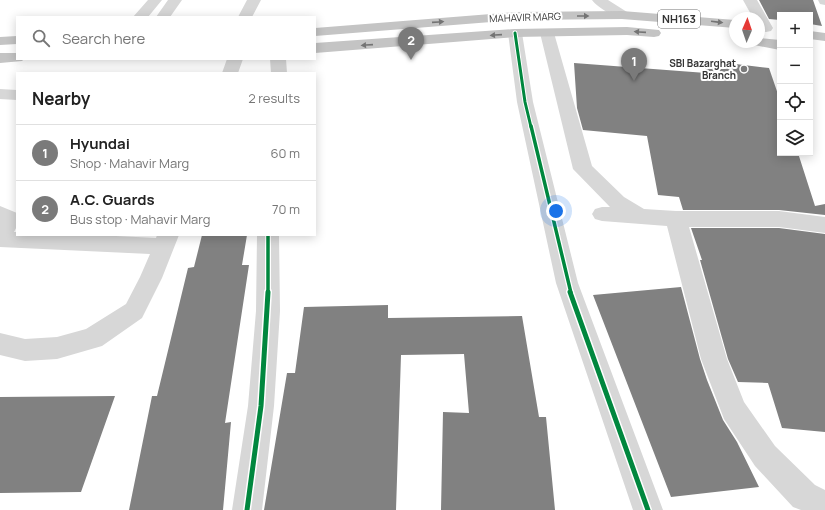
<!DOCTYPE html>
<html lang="en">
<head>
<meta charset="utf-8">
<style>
	:root { --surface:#fff; --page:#f2f2f2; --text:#222; --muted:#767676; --line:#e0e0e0; --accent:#7a7a7a }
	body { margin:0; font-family:Manrope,sans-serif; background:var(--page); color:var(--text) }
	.controls { position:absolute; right:12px; top:12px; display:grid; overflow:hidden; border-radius:0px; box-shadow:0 2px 10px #0003 }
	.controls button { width:36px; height:36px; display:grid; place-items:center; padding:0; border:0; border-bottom:1px solid var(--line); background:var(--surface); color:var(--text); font:20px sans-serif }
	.compass { position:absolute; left:729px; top:12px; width:36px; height:36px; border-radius:50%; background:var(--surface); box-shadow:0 2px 10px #0003; rotate:2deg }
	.you { position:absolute; left:556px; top:211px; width:14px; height:14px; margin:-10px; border:3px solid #fff; border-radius:50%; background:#1a73e8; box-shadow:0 0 0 6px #1a73e833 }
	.badge { display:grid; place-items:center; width:26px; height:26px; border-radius:50%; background:var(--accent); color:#fff; font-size:13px; font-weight:700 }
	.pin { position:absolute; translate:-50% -33px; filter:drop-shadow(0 1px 2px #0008) }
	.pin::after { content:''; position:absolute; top:21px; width:14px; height:12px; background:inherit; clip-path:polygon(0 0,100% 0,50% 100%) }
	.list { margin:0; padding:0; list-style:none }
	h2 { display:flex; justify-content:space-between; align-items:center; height:52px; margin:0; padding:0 16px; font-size:17px }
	h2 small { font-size:13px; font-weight:400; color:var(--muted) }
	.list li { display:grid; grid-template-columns:26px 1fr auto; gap:12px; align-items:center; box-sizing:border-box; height:56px; padding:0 16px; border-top:1px solid var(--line) }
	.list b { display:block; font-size:15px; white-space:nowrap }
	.list p { margin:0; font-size:13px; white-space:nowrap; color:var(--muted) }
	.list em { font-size:13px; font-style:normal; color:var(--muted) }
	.icon { flex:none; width:22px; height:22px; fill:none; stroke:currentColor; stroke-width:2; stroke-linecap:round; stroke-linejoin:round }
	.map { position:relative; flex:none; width:825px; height:510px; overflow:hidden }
	.search { position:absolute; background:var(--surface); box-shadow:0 2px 10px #0003; left:16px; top:16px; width:300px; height:44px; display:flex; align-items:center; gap:10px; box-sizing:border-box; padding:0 14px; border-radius:0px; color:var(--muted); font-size:15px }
	.panel { position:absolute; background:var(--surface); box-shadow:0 2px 10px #0003; left:16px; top:72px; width:300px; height:164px; border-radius:0px }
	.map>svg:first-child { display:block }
	.building { fill:#818181 }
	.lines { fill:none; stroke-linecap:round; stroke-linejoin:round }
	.minor { fill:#d7d7d7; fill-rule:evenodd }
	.highway { fill:#c4c4c4; fill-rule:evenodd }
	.cycleway-far2-casing { stroke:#fff; stroke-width:5 }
	.cycleway-far1-casing { stroke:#fff; stroke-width:6 }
	.cycleway-casing { stroke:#fff; stroke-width:8 }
	.cycleway-far2 { stroke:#00873e; stroke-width:3 }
	.cycleway-far1 { stroke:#00873e; stroke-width:3.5 }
	.cycleway { stroke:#00873e; stroke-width:5 }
	.oneway { fill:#747474 }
	.poi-dot { fill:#7a7a7a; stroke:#fff; stroke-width:1.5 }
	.labels { text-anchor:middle; stroke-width:4; stroke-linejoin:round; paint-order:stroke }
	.far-street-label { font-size:10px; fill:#333; stroke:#fff }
	.far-poi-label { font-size:10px; font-weight:bold; fill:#333; stroke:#fff; text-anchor:end }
	.shield { fill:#fff; stroke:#707070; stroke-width:1 }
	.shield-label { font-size:11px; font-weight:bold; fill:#333 }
</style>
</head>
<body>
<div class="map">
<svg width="825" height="510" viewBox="0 0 825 510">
	<rect width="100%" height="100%" fill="#fff"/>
	<path class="building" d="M 759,0 L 813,0 L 822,26 L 810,24 L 810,15 L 780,15 L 780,20 L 769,19 Z
		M 703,60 L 769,68 L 780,100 L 780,153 L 798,153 L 815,206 L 825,204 L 825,215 L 779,210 L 683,210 L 679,197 L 658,195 L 647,136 L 583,130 L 577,108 L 574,63 L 706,73 Z
		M 691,228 L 779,228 L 825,234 L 825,432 L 782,428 L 768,383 L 738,382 L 728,359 L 700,260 L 702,260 Z
		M 202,235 L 247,235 L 242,265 L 249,265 L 225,423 L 231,422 L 223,510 L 129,510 L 152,396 L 157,396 L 188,268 L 194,267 Z
		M 681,287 L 700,359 L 707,380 L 723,420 L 737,442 L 759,487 L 671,497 L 593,295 Z
		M 388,305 L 388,318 L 522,316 L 539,417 L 546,417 L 555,510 L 441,510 L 443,412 L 469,413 L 464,354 L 401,355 L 396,510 L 264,510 L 287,373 L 295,373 L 304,307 Z
		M 115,396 L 81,492 L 0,493 L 0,397 Z"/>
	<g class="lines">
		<path class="minor" d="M 148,0 L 162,0 L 148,17 L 133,17 Z
			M 168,0 L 182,0 L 170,17 L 156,17 Z
			M 247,0 L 261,0 L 252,17 L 238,17 Z
			M 592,0 L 608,0 L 627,12 L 629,15 L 627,18 C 618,20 598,8 592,0 Z
			M 743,0 L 757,0 L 773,28 L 771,31 L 766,32 L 761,31 L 759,28 L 759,18 L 753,18 Z
			M 818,0 L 825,0 L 825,5 L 820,4 Z
			M 515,29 L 520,30 L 522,33 L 533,102 L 578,283 L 663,510 L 633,510 L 556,283 L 517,102 L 508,33 L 510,30 Z
			M 547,29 L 552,30 L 554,33 L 592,166 L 624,197 L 644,209 L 676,211 L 779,211 L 825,217 L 825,233 L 779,227 L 689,227 L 727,359 L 744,402 L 775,446 L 815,485 L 825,490 L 825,510 L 801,510 L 793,507 L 755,466 L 724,419 L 701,359 L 667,226 L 602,221 L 595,219 L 592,214 L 595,209 L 602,207 L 610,207 L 573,169 L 540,33 L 542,30 Z
			M 227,59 L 243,59 L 238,73 L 222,73 Z
			M 270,59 L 286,59 L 287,73 L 271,73 Z
			M 0,89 L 17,90 L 17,100 L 0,99 Z
			M 0,206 L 17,213 L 17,226 L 14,232 L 17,232 L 17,235 L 96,235 L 156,238 L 157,235 L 179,235 L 162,278 L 142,318 L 102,346 L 57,359 L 25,361 L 0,355 L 0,333 L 25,339 L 57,337 L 86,329 L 126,304 L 140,277 L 150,254 L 0,247 Z
			M 257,235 L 279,235 L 280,311 L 274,406 L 262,510 L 232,510 L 248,406 L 256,311 Z"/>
		<path class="highway" d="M 622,11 L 735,20 L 735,28 L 622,19 L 516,20 L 315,36 L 315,28 L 516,12 Z
			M 627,27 L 659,30 L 661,33 L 659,36 L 654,37 L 627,35 L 515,37 L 315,53 L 315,43 L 515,29 Z
			M 810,31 L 825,33 L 825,41 L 810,39 Z
			M 17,36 L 17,44 L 0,45 L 0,37 Z
			M 759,38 L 780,40 L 780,50 L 754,45 L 752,42 L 759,42 Z
			M 0,53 L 17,53 L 17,59 L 24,59 L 22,61 L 0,63 Z"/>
		<g class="cycleway-far2-casing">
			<path id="cycleway-far2" d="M 515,33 L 525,102 L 531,127"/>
		</g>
		<g class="cycleway-far1-casing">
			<path id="cycleway-far1" d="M 531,126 L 571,293
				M 268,235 L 268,293"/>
		</g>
		<g class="cycleway-casing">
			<path id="cycleway" d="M 570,292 L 648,510
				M 247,510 L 261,406 L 268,292"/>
		</g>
		<use href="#cycleway-far2" class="cycleway-far2"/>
		<use href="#cycleway-far1" class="cycleway-far1"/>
		<use href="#cycleway" class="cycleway"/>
	</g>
	<defs><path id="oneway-solid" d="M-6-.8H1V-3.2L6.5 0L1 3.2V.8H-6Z"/></defs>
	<g class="oneway">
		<use href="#oneway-solid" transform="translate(583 16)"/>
		<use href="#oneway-solid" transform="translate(438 22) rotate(-4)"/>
		<use href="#oneway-solid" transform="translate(717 22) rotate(7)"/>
		<use href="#oneway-solid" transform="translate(640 32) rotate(-176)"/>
		<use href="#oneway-solid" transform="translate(496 35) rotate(176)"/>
		<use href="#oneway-solid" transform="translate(367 45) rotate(176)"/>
	</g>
	<circle class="poi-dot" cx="744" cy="69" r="4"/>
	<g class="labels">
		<g class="far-street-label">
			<text transform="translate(525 17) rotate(-2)" y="4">MAHAVIR MARG</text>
		</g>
		<g class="far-poi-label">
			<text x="736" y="67">SBI Bazarghat<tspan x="736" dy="12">Branch</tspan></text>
		</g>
		<rect class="shield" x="658" y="10" width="42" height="18" rx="3"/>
		<g class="shield-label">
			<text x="679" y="23">NH163</text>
		</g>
	</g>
</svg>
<div class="controls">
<button>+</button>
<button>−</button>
<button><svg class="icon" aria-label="locate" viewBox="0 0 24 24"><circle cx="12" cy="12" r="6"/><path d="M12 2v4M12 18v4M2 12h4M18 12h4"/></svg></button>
<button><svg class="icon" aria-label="layers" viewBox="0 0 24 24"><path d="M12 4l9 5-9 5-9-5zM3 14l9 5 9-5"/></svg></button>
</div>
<svg class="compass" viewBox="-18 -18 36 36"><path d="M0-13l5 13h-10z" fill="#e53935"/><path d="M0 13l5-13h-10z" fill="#767676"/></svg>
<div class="you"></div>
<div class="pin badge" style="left:634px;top:81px">1</div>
<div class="pin badge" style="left:411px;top:60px">2</div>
<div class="search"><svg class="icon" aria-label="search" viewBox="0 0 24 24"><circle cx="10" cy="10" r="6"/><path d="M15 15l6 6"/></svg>Search here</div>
<section class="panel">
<h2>Nearby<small>2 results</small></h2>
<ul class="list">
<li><span class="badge">1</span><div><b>Hyundai</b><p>Shop · Mahavir Marg</p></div><em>60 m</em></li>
<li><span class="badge">2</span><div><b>A.C. Guards</b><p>Bus stop · Mahavir Marg</p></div><em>70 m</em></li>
</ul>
</section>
</div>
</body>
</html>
